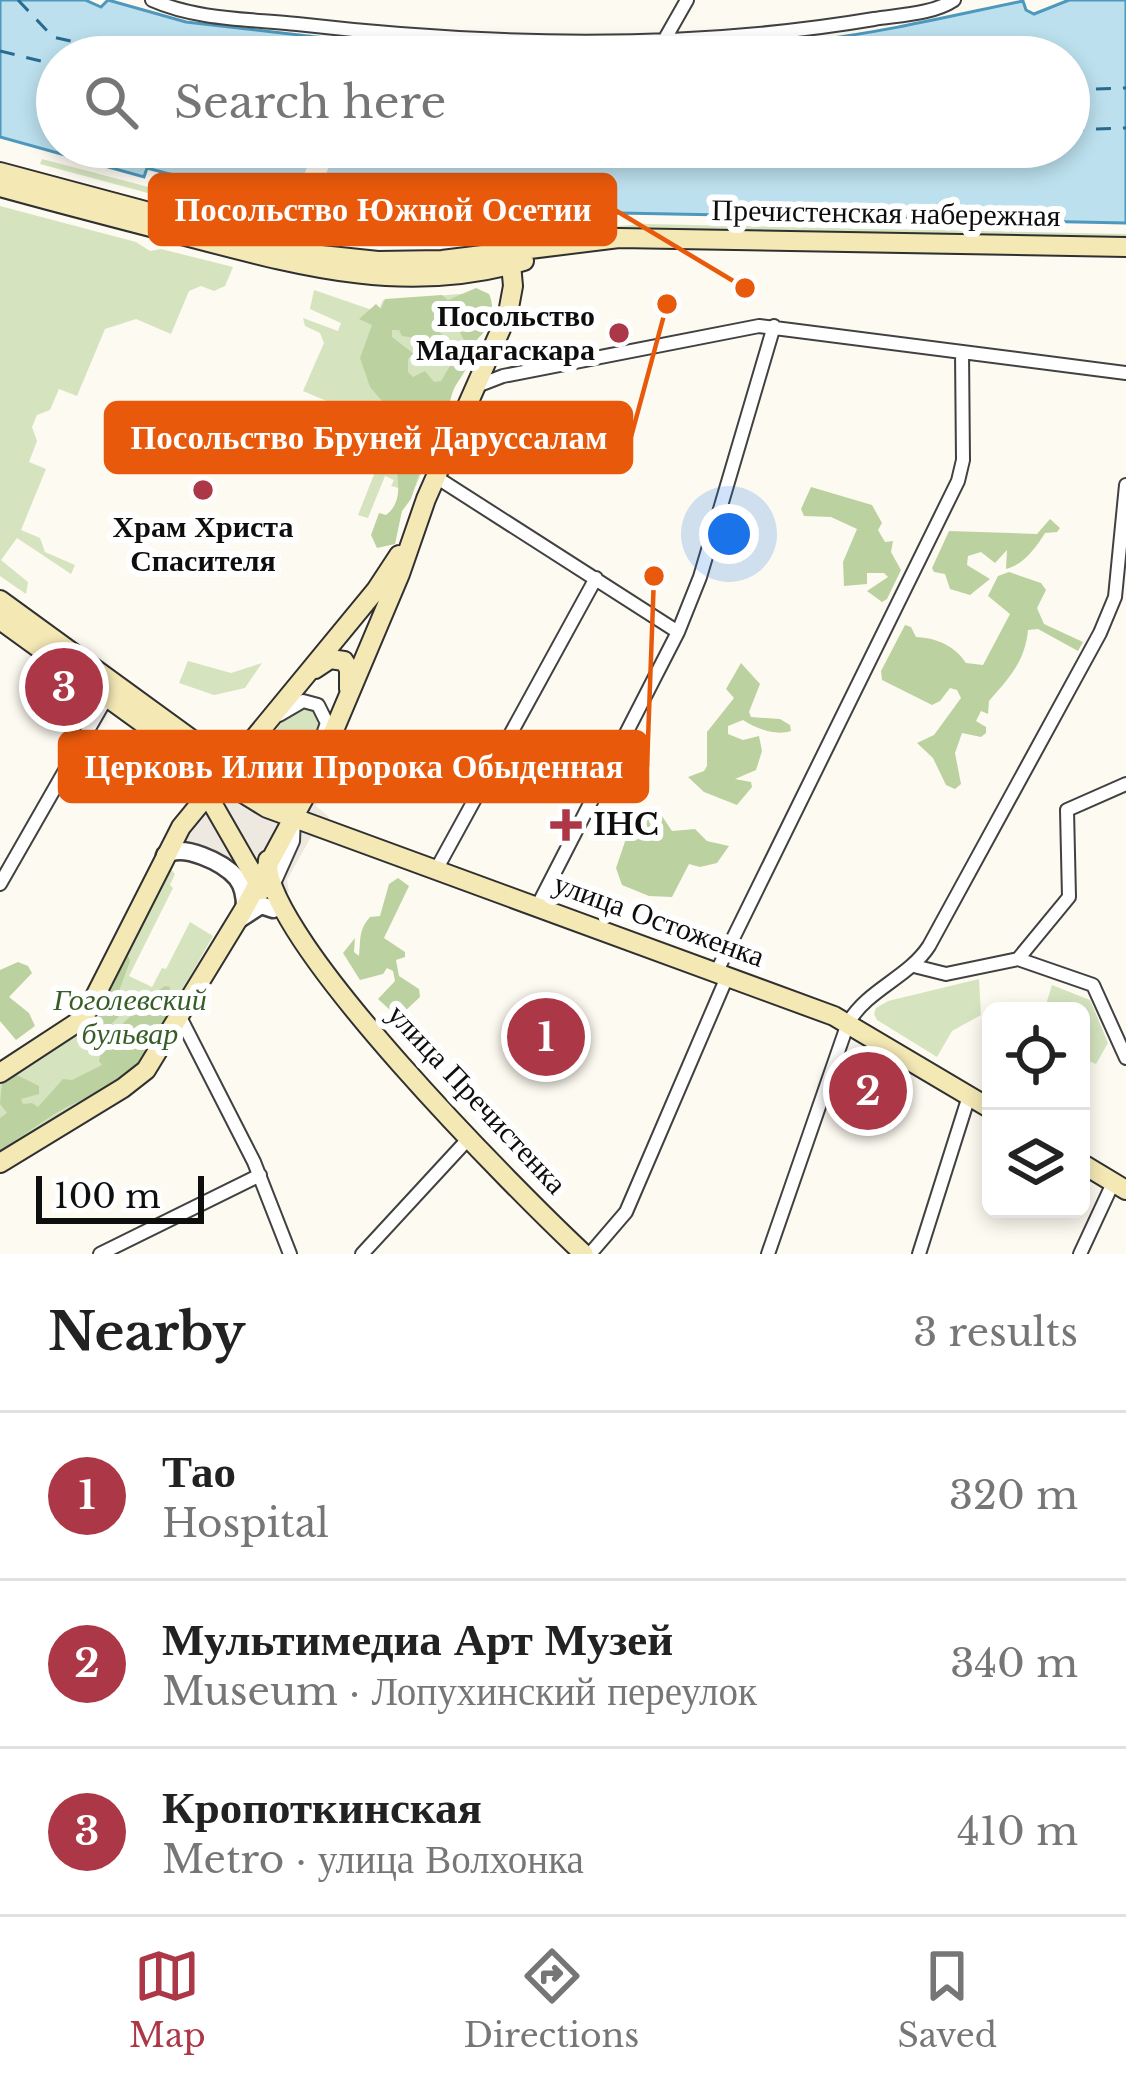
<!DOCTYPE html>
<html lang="en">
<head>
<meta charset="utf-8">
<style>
	:root { --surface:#fff; --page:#f2f2f2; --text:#222; --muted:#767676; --line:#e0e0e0; --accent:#ac3847 }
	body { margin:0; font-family:"Libre Baskerville",serif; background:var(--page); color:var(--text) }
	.controls { position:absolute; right:36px; bottom:36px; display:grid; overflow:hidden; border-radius:18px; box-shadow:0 6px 18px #0003 }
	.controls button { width:108px; height:108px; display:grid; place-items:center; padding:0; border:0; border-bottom:3px solid var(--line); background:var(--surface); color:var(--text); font:60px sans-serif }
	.scale { position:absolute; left:36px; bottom:30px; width:168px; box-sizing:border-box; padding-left:12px; border:6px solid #0e0e0e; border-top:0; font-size:33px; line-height:42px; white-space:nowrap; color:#0e0e0e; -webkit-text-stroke:9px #fff; paint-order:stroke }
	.you { position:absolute; left:729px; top:534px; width:42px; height:42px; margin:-30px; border:9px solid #fff; border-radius:50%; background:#1a73e8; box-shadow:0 0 0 18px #1a73e833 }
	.badge { display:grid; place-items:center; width:78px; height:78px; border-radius:50%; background:var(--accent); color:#fff; font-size:39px; font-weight:700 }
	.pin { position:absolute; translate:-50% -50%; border:6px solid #fff; box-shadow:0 3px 12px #0006 }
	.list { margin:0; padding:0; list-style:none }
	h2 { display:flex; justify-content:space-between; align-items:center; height:156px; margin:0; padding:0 48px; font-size:51px }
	h2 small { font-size:39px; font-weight:400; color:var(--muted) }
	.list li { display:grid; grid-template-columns:78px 1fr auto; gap:36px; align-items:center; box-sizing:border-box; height:168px; padding:0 48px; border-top:3px solid var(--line) }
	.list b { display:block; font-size:45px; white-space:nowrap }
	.list p { margin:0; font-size:39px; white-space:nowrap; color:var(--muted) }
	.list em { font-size:39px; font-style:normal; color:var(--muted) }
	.icon { flex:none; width:66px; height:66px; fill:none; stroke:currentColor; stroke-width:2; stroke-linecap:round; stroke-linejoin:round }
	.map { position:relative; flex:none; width:1126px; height:1254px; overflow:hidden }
	.search { position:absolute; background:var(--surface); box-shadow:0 6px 18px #0003; left:36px; right:36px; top:36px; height:132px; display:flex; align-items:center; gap:30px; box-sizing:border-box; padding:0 42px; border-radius:66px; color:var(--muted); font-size:45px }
	.sheet { height:660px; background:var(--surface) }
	nav { display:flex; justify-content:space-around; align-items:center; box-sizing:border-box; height:168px; border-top:3px solid var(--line); background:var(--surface); font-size:33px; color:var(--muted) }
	nav a { display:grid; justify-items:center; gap:6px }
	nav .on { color:var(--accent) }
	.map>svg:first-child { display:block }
	.green { fill:#d5e4bf }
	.forest { fill:#bbd2a0 }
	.plaza { fill:#ede9e0 }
	.water { fill:#bce0ee; stroke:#4d98bc; stroke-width:3 }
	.pier { fill:#fdfaf1 }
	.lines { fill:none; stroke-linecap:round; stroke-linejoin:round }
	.ferry { stroke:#286b90; stroke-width:3; stroke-dasharray:15 12; stroke-linecap:butt }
	.minor-casing { stroke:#414141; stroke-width:16 }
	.tertiary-casing { stroke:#414141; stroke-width:21 }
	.secondary-casing { stroke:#303030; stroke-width:22 }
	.minor { stroke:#fff; stroke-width:12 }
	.tertiary { stroke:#fff; stroke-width:16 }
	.secondary { stroke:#f4e8b5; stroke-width:18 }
	.poi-dot { fill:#ac3847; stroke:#fff; stroke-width:4.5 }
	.labels { text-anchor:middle; stroke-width:12; stroke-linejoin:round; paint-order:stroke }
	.street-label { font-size:30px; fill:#0e0e0e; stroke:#fff }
	.poi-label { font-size:30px; font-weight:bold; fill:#0e0e0e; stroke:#fff; text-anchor:end }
	.park-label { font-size:30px; font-style:italic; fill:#375e27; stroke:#fff }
	.leader { fill:none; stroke:#e8590c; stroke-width:4.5 }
	.callout-dot { fill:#e8590c; stroke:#fff; stroke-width:4.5 }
	.callout { fill:#e8590c; stroke:#e8590c; stroke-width:4.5 }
	.callout-label { font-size:33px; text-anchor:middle; font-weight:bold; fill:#fff }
</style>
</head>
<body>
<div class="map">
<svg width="1126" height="1254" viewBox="0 0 1126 1254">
	<rect width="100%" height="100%" fill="#fdfaf1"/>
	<path class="green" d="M 42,159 L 213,204 L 211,210 L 40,164 Z
		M 0,206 L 136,242 L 150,251 L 161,249 L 233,267 L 225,286 L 214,291 L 201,286 L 189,291 L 171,334 L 136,319 L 105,329 L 77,396 L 59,389 L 50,410 L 37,415 L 32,427 L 37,441 L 29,462 L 46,469 L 21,530 L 40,538 L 45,552 L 75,565 L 71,574 L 17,538 L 1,560 L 28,582 L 26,594 L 0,576 Z
		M 648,224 L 1126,234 L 1126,240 L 648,229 L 571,234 L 570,229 Z
		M 314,290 L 378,312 L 383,300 L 473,293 L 491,311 L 475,345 L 468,344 L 434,442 L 423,449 L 422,452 L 429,456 L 413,492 L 391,486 L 394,480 L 385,476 L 368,518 L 358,515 L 377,467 L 369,463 L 372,453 L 363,449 L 368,438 L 359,434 L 357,414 L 303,391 L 324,343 L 320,333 L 305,326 L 303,318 L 338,331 L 341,323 L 310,309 Z
		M 188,661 L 231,673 L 262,663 L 245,688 L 214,695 L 179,683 Z
		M 305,705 L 320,712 L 322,730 L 299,783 L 253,757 L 293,709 Z
		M 168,866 L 175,874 L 170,885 L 173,888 L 129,976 L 152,987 L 162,968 L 166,969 L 190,922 L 213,936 L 140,1064 L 0,1152 L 0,1081 L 63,1042 Z
		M 979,979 L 981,1015 L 952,1031 L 937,1057 L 877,1020 L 874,1014 L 876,1008 L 888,1001 Z
		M 1052,985 L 1090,1000 L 1108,1043 L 1096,1064 L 1081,1058 L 1081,1011 L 1044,1011 Z"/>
	<path class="forest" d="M 476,288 L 489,294 C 497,311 489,332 473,342 L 465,342 L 454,321 L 440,324 L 436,329 L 447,339 L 429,347 L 415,338 L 402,336 L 399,330 L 392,330 L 392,337 L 414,354 L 408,359 L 408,372 L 413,377 L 425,371 L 434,382 L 441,381 L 460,349 L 467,348 C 471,373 459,375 452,394 C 447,410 447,426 438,442 L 426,442 L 429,424 L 424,417 L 403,417 L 396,430 L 383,429 L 384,415 L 389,409 L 370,387 L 360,358 L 372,325 L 359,319 L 376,304 L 381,309 L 385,299 L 442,295 L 448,300 Z
		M 419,454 L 424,459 L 411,499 L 402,511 L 395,544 L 377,548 L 371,535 L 379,513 L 386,515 C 402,503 398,485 397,467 L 411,464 L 412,457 Z
		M 811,487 L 872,505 L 882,523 L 878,530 L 885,542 L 893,541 L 891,552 L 901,570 L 887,599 L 882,602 L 867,591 L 888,577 L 884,573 L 867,573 L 867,584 L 844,586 L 843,562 L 857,529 L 831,517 L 804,516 L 801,509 Z
		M 1050,519 L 1060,528 L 1057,532 L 1045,533 C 1036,548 1023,565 1006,569 L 1007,550 L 995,563 L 981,552 L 968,556 L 967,565 L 990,579 L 970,595 L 950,589 L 945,574 L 934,572 L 932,568 L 949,531 L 1037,534 Z
		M 1009,572 L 1041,583 L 1046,590 L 1037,608 L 1044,624 L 1083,642 L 1078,651 L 1038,629 L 1028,630 C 1025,662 1009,678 989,701 L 988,714 L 981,711 L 976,721 L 986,727 L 986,733 L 981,737 L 962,733 L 955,753 L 961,784 L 955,789 L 946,785 L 933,758 L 917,743 L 934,735 L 961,698 L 957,690 L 950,688 L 940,701 L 932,705 L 882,680 L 881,671 L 905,625 L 911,627 L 916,637 C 937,638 955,646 966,663 L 983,665 L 1010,614 L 988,596 L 998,576 Z
		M 741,663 L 760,684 L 749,712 L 751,717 L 780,719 L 790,725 L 791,731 C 776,736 757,729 743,720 L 728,726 L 728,734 L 743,740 L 759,736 L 762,751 L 756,770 L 735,779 L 751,782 L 752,787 L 737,805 L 704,792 L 688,777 L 704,771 L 707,766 L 707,732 L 734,698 L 726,689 Z
		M 656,807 L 672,831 L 695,829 L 707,841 L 729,846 L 717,863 L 700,867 L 689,864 L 672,897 L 649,896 L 622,885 L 616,868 L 632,821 Z
		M 398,878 L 409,886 L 384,938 L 405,952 L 405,957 L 396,960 L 399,976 L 419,989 L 420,997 L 405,1011 L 404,1024 L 394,1026 L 386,1022 L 389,1009 L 378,999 L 395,981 L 393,971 L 387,968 L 383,974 L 360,980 L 343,953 L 355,938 L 354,952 L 359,956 C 361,939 358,931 370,917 L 380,916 L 389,884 Z
		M 127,953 L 130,961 L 119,991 L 131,999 L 131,1004 C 118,1012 121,1021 100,1030 L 94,1019 L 106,1011 L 107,990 Z
		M 18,962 L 28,966 L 32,973 L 9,997 L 29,1013 L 35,1026 L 16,1040 L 0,1021 L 0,970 Z
		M 165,986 L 170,987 C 168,1049 126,1081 73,1104 C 56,1111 18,1139 0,1151 L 0,1118 L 7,1113 L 0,1104 L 2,1083 L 17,1075 L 39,1086 L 39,1094 L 21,1099 L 23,1104 L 32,1103 L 38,1107 L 63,1079 L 72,1080 L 102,1065 L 99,1061 L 102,1046 L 112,1047 L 124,1022 L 141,1007 L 154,1014 L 161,999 L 159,990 Z"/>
	<path class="plaza" d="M 207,740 L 219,746 L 235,745 L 250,760 L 245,767 L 281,786 L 294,791 L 298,784 L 319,790 L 316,806 L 329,817 L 320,839 L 311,837 L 287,880 L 289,891 L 272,917 L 258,914 L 250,920 L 233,909 L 238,900 L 232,880 L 183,853 L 169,832 L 187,800 L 187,782 L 180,768 Z"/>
	<path class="water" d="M 0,0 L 85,0 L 101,7 L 108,0 L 186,22 L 334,39 L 334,45 L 348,57 L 57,57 L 57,147 L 1069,147 L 1069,57 L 405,57 L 411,54 L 412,46 C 545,50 683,54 816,40 C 885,32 955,15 1023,1 L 1026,10 L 1034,14 L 1069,0 L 1126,0 L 1126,223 L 619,213 L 440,238 L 353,229 L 353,222 L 294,197 L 264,199 L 147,168 L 144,177 L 0,137 Z"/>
	<path class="pier" d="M 315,147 L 337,147 L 312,208 L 293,203 Z"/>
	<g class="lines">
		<path class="ferry" d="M 18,0 L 53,37 L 141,57
			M 0,51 L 57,65
			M 1069,90 L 1126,88
			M 1069,130 L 1126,128
			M 389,147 L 409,152 L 553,147"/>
		<g class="minor-casing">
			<path id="minor" d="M 152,0 C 197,20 249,19 297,24 C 487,46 685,51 874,19 C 899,15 933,14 954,0
				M 666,37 L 687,0
				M 477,386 L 503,376 L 759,326 L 1126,373
				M 436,477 L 678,632
				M 279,715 L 303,701 L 318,705 L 327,723 L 321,740
				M 436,870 L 596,578
				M 276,879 L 293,841 L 294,820
				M 0,884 L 107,697
				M 537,907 L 678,632 L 700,577 L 774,326
				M 1018,959 L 1093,985 L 1126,1058
				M 914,966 L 946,974 L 1018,959 L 1069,897 L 1067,810 L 1126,784
				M 716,973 L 958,481 L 963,460 L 962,352
				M 180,1017 L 254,1162 L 290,1254
				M 100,1254 L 260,1175
				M 362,1254 L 470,1137
				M 590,1254 L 626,1212 L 727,977
				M 768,1254 L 848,1023 C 868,989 908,978 929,946 L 1100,633 L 1115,597 L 1126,485
				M 919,1254 L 969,1096
				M 1080,1254 L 1113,1183"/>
		</g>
		<g class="tertiary-casing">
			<path id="tertiary" d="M 165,855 C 183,843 223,862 237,878 C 244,887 245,897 245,907
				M 241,918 L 261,905 L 273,909"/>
		</g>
		<g class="secondary-casing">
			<path id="secondary" d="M 0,172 L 302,253 L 378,261 L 442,260 L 619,238 L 1126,247
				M 0,187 C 65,205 131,222 197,239 C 307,268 410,295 524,261
				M 0,600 L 286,808
				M 0,620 L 220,779 L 267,808 L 834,1016 L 991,1109
				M 315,669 L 330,659 L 344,661 L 349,669 L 349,689
				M 204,789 L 262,890
				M 268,860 C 260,935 523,1197 584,1254
				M 0,1073 L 84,1018 L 181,827 L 376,590 L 399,555
				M 0,1163 L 123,1088 L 146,1070 L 243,911 L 310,787 L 400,574 L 426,499 L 508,313 L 513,286 L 510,253
				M 1081,1163 L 1126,1190"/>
		</g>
		<use href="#minor" class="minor"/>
		<use href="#tertiary" class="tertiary"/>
		<use href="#secondary" class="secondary"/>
	</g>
	<g class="poi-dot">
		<circle cx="619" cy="333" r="12"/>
		<circle cx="203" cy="490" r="12"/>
		<path d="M560 807h12v12h12v12h-12v12h-12v-12h-12v-12h12z"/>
	</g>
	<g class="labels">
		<g class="street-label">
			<text transform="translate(886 213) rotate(1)" y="10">Пречистенская набережная</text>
			<text transform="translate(659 920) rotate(20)" y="10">улица Остоженка</text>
			<text transform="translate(477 1099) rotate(47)" y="10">улица Пречистенка</text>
		</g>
		<g class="poi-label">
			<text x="595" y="326">Посольство<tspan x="595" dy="34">Мадагаскара</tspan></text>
			<text x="203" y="537" text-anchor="middle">Храм Христа<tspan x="203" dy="34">Спасителя</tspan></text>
			<text x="593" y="835" text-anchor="start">IHC</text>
		</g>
		<g class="park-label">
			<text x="130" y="1010">Гоголевский<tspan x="130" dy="34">бульвар</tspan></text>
		</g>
	</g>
	<path class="leader" d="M745 288L615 210M667 304L631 437M654 576L647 767"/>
	<g class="callout-dot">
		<circle cx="745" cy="288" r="12"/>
		<circle cx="667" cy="304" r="12"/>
		<circle cx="654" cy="576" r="12"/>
	</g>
	<g class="callout">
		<rect x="150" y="175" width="465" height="69" rx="12"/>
		<rect x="106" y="403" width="525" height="69" rx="12"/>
		<rect x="60" y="732" width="587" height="69" rx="12"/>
	</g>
	<g class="callout-label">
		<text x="383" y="221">Посольство Южной Осетии</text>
		<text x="369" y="449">Посольство Бруней Даруссалам</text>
		<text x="354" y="778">Церковь Илии Пророка Обыденная</text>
	</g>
</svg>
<div class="controls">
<button><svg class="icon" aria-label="locate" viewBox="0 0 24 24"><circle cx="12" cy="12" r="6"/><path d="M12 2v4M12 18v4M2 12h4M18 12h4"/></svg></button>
<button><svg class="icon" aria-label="layers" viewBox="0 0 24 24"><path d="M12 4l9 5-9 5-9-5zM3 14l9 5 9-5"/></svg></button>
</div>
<div class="scale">100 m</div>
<div class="you"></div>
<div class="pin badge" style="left:546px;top:1037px">1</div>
<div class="pin badge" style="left:868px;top:1091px">2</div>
<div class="pin badge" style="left:64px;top:687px">3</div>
<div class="search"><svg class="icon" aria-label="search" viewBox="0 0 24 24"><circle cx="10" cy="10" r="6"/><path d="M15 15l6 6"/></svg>Search here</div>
</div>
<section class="sheet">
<h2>Nearby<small>3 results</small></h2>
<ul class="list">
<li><span class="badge">1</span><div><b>Тао</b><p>Hospital</p></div><em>320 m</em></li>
<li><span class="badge">2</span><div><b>Мультимедиа Арт Музей</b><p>Museum · Лопухинский переулок</p></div><em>340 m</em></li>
<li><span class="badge">3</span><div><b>Кропоткинская</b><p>Metro · улица Волхонка</p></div><em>410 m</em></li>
</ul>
</section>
<nav>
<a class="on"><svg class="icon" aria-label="map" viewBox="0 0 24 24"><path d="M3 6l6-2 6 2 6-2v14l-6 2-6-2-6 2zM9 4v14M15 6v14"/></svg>Map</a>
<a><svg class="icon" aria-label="directions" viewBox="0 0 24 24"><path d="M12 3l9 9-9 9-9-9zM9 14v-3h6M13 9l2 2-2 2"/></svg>Directions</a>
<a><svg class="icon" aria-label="saved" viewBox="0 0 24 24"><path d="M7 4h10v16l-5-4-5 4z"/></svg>Saved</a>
</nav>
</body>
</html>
